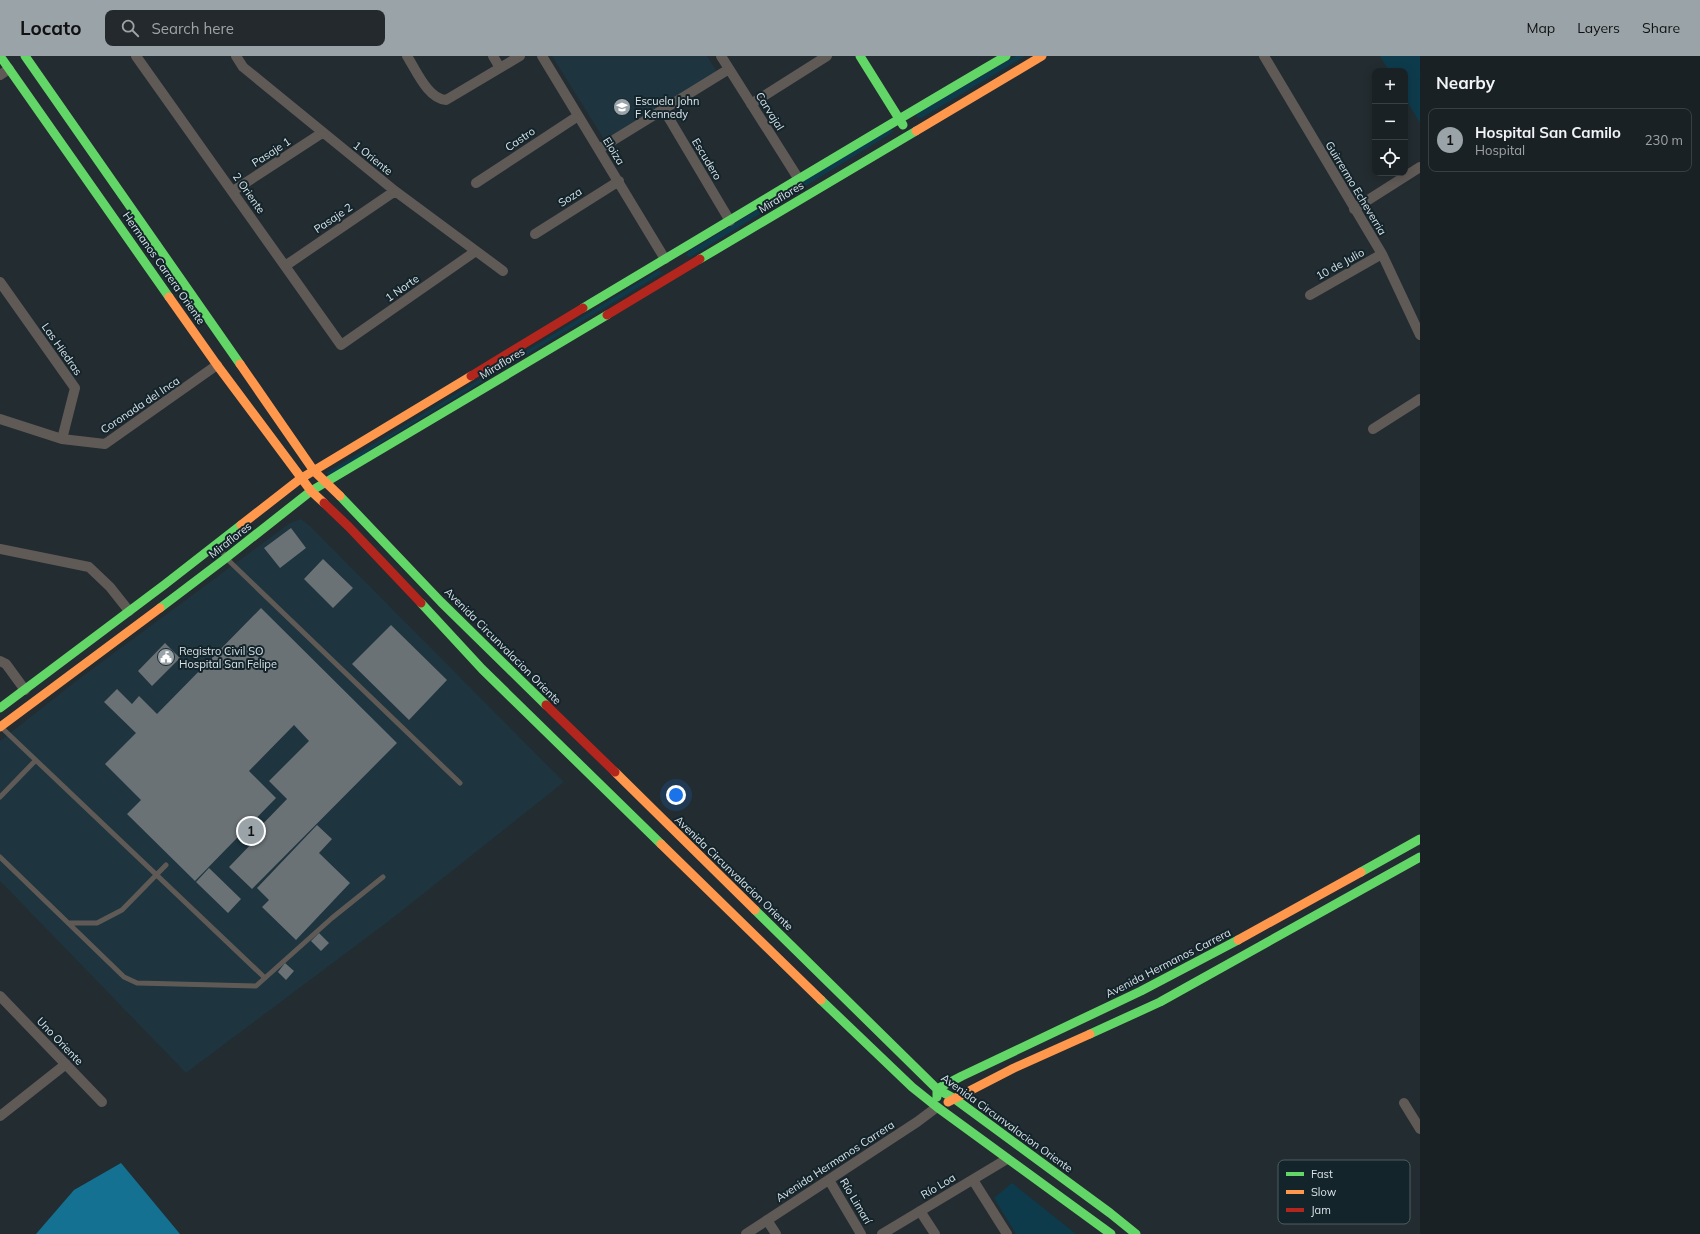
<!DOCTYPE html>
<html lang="en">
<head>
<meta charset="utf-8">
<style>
	:root { --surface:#1a2124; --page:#23292c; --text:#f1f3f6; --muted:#9fa3a6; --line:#383e41; --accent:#99a3a8 }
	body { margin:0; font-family:Mulish,sans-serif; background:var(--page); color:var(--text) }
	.controls { position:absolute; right:12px; top:12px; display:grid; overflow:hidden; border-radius:8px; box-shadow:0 2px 10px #0003 }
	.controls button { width:36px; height:36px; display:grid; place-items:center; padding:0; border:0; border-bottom:1px solid var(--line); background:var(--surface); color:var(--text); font:20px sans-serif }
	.you { position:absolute; left:676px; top:739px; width:14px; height:14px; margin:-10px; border:3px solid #fff; border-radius:50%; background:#1a73e8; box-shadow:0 0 0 6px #1a73e833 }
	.badge { display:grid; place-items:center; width:26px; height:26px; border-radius:50%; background:var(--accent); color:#111; font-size:13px; font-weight:700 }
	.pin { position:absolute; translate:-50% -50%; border:2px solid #fff; box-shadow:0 1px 4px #0006 }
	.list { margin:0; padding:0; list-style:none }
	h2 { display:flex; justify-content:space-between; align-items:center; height:52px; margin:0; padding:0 16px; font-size:17px }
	h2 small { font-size:13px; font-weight:400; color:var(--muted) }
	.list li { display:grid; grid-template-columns:26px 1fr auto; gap:12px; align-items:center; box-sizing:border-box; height:64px; margin:0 8px 8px; padding:0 8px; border:1px solid var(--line); border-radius:8px }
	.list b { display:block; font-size:15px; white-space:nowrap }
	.list p { margin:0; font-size:13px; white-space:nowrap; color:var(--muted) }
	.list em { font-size:13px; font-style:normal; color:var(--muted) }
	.icon { flex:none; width:22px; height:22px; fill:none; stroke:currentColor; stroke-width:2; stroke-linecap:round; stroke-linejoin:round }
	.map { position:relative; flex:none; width:1420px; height:1178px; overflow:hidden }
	header { display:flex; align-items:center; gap:24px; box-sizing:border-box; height:56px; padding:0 20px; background:var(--accent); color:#111 }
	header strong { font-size:19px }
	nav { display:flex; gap:22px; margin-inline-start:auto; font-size:14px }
	.search { width:280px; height:36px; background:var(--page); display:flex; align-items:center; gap:10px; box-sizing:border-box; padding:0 14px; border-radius:8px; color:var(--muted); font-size:15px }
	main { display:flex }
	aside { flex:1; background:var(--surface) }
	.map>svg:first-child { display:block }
	.built { fill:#1e343e }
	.green { fill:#0e3b4c }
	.water { fill:#147192 }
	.building { fill:#6a7276 }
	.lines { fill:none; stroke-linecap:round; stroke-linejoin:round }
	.lane { stroke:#605a57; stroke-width:5 }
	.street { stroke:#605a57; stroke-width:10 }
	.fast { stroke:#63d668; stroke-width:9 }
	.slow { stroke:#ff974d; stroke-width:9 }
	.jam { stroke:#b3261e; stroke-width:9 }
	.labels { text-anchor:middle; stroke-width:4; stroke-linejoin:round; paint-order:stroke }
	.poi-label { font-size:11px; fill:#d9e3e8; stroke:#14242b; text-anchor:start }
	.street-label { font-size:11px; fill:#d9e3e8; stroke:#14242b }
	.key { fill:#14242b; stroke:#4f5d64; stroke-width:1 }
	.key-label { font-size:11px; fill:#d9e3e8 }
</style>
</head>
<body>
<header>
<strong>Locato</strong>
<div class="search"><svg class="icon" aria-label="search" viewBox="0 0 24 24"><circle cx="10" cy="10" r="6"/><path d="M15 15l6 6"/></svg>Search here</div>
<nav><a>Map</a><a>Layers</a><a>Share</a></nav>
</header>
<main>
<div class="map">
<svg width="1420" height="1178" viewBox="0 0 1420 1178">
	<rect width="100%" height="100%" fill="#232c30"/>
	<path class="built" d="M 552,0 L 707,0 L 718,17 L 605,85 Z
		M 301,463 L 310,470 L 564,726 L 389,865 L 186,1017 L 0,825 L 0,685 L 80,622 L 290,467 Z"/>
	<path class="green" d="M 1016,0 L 1025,0 L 921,62 L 916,61 L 918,57 Z
		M 1380,0 L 1420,0 L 1420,67 L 1405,42 L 1405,15 L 1389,15 Z
		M 889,73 L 894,74 L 890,78 L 690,201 L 686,199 L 688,196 Z
		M 659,214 L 662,217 L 379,388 L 331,421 L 326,417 Z
		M 1012,1127 L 1076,1178 L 1016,1178 L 994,1142 Z"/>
	<path class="water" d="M 121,1107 L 180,1178 L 36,1178 L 74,1134 Z"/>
	<path class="building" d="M 291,472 L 306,492 L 280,512 L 264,492 Z
		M 323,503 L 353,532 L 333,552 L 304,523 Z
		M 261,552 L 397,687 L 252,833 L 229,811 L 257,782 L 253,778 L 287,743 L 269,725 L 309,685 L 294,669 L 249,715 L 276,742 L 195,825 L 127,758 L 141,744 L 105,708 L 136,677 L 104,646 L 117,633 L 132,648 L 139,640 L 157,658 Z
		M 391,569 L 447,624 L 409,664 L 352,608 Z
		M 165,587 L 180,602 L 152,630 L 138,615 Z
		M 317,769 L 332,783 L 319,797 L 350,827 L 296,884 L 262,851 L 269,844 L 257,832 Z
		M 209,812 L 241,843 L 228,857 L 196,826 Z
		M 319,877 L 329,887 L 321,895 L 311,885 Z
		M 285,907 L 294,915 L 286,924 L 278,916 Z"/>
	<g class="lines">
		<path class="lane" d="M 218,488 L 226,502 L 460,727
			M 2,672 L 265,922
			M 0,741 L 35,705
			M 0,801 L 124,921 L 137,927 L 256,930 L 332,862 L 383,821
			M 69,867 L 97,867 L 122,854 L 166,809"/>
		<path class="street" d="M 136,0 L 341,289 L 476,195
			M 236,0 L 243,11 L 395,135 L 503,215
			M 407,0 C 416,14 428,43 446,44 L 520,0
			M 493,0 L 500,12
			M 542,0 L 665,203
			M 721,0 L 798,122
			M 1264,0 L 1382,198 L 1420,279
			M 0,19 L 9,13
			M 751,48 L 827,0
			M 664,54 L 730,165
			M 599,93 L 729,13
			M 476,127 L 578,60
			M 233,135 L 322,77
			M 1354,153 L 1420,111
			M 535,178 L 619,125
			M 285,210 L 395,135
			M 0,226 L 75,332 L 62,383
			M 1310,239 L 1382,198
			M 0,363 L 62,383 L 105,388 L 217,309
			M 1373,373 L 1420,343
			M 0,493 L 89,511 L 110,531 L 129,555
			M 0,605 L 6,608 L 25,634
			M 0,940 L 102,1046
			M 1404,1047 L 1420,1073
			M 0,1060 L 66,1008
			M 829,1124 L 861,1178
			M 973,1124 L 1007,1178
			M 920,1155 L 935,1178
			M 767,1164 L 776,1178
			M 746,1178 L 917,1066 L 937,1051
			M 882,1178 L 1007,1103"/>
		<path class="fast" d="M 0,0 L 169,241
			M 25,0 L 240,308
			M 860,0 L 903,69
			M 700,203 L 916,75
			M 583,252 C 724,168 864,83 1006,0
			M 340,440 L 441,546 L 546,649
			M 421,547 L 482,613 L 661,788
			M 160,552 L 226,502 L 311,435 L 607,259
			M 0,652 L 164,529 L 241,469
			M 1361,816 L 1420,783
			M 755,854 L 937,1033 L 955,1043 L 1110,1157 L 1136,1178
			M 821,944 L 912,1031 L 937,1051 L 1111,1178
			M 1090,978 L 1160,946 L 1420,801
			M 937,1041 L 937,1033 L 962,1020 L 1141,935 L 1238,884"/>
		<path class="slow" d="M 916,75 L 1042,0
			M 169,241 L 217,309 L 311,435 L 324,447
			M 240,308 L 314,415 L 340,440
			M 241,469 L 300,423 L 471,320
			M 0,671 L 160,552
			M 615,716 L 755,854
			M 661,788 L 821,944
			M 1238,884 L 1361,816
			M 948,1046 L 1014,1012 L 1090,978"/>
		<path class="jam" d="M 607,259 L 700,203
			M 471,320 L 583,252
			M 324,447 L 349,471 L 421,547
			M 546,649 L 615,716"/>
	</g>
	<defs>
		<g id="school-disc" transform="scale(0.9)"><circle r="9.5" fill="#99a3a8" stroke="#14242b"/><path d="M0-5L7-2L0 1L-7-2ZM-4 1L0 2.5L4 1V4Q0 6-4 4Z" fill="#fff"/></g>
		<g id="civic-disc" transform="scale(0.9)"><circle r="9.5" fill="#99a3a8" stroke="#14242b"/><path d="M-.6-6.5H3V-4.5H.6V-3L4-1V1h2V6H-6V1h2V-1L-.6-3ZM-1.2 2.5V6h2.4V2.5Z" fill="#fff"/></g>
	</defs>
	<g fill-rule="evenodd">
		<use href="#school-disc" x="622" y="51"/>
		<use href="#civic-disc" x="166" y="601"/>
	</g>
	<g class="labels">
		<g class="poi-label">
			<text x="635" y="49">Escuela John<tspan x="635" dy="13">F Kennedy</tspan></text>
			<text x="179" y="599">Registro Civil SO<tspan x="179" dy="13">Hospital San Felipe</tspan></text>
		</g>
		<g class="street-label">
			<text transform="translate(770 55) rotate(58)" y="4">Carvajal</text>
			<text transform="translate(520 83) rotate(-34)" y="4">Castro</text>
			<text transform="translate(614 95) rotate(58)" y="4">Eloiza</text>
			<text transform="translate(271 96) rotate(-33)" y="4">Pasaje 1</text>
			<text transform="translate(373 102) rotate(39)" y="4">1 Oriente</text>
			<text transform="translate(707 103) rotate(59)" y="4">Escudero</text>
			<text transform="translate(1356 132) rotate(59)" y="4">Guirrermo Echeverria</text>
			<text transform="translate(249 137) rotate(55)" y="4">2 Oriente</text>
			<text transform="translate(570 141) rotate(-33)" y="4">Soza</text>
			<text transform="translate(781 141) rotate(-31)" y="4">Miraflores</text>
			<text transform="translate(333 162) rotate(-34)" y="4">Pasaje 2</text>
			<text transform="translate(1340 208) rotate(-29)" y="4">10 de Julio</text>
			<text transform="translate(164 212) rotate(55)" y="4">Hermanos Carrera Oriente</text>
			<text transform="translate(402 232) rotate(-35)" y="4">1 Norte</text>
			<text transform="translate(62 293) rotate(55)" y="4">Las Hiedras</text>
			<text transform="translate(502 307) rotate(-31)" y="4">Miraflores</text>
			<text transform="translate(140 349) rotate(-34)" y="4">Coronada del Inca</text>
			<text transform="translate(230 484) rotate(-38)" y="4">Miraflores</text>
			<text transform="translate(503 590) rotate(45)" y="4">Avenida Circunvalacion Oriente</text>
			<text transform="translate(734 817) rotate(44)" y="4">Avenida Circunvalacion Oriente</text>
			<text transform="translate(1168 907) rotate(-27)" y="4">Avenida Hermanos Carrera</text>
			<text transform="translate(60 985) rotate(46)" y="4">Uno Oriente</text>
			<text transform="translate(1007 1067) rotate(36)" y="4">Avenida Circunvalacion Oriente</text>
			<text transform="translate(835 1105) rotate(-33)" y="4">Avenida Hermanos Carrera</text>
			<text transform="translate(938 1130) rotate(-31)" y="4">Río Loa</text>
			<text transform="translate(856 1145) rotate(59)" y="4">Río Limarí</text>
		</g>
	</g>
	<rect x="1278" y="1104" width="132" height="64" rx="6" class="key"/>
	<rect x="1286" y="1116" width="18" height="4" fill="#63d668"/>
	<rect x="1286" y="1134" width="18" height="4" fill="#ff974d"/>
	<rect x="1286" y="1152" width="18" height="4" fill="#b3261e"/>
	<g class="key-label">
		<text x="1311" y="1122">Fast</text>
		<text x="1311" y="1140">Slow</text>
		<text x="1311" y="1158">Jam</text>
	</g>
</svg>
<div class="controls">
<button>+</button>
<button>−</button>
<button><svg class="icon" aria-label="locate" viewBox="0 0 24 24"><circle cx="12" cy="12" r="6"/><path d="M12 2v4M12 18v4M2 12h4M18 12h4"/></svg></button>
</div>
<div class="you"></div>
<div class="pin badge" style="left:251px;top:775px">1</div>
</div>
<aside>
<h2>Nearby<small></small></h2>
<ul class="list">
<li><span class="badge">1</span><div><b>Hospital San Camilo</b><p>Hospital</p></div><em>230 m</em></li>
</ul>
</aside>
</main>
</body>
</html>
